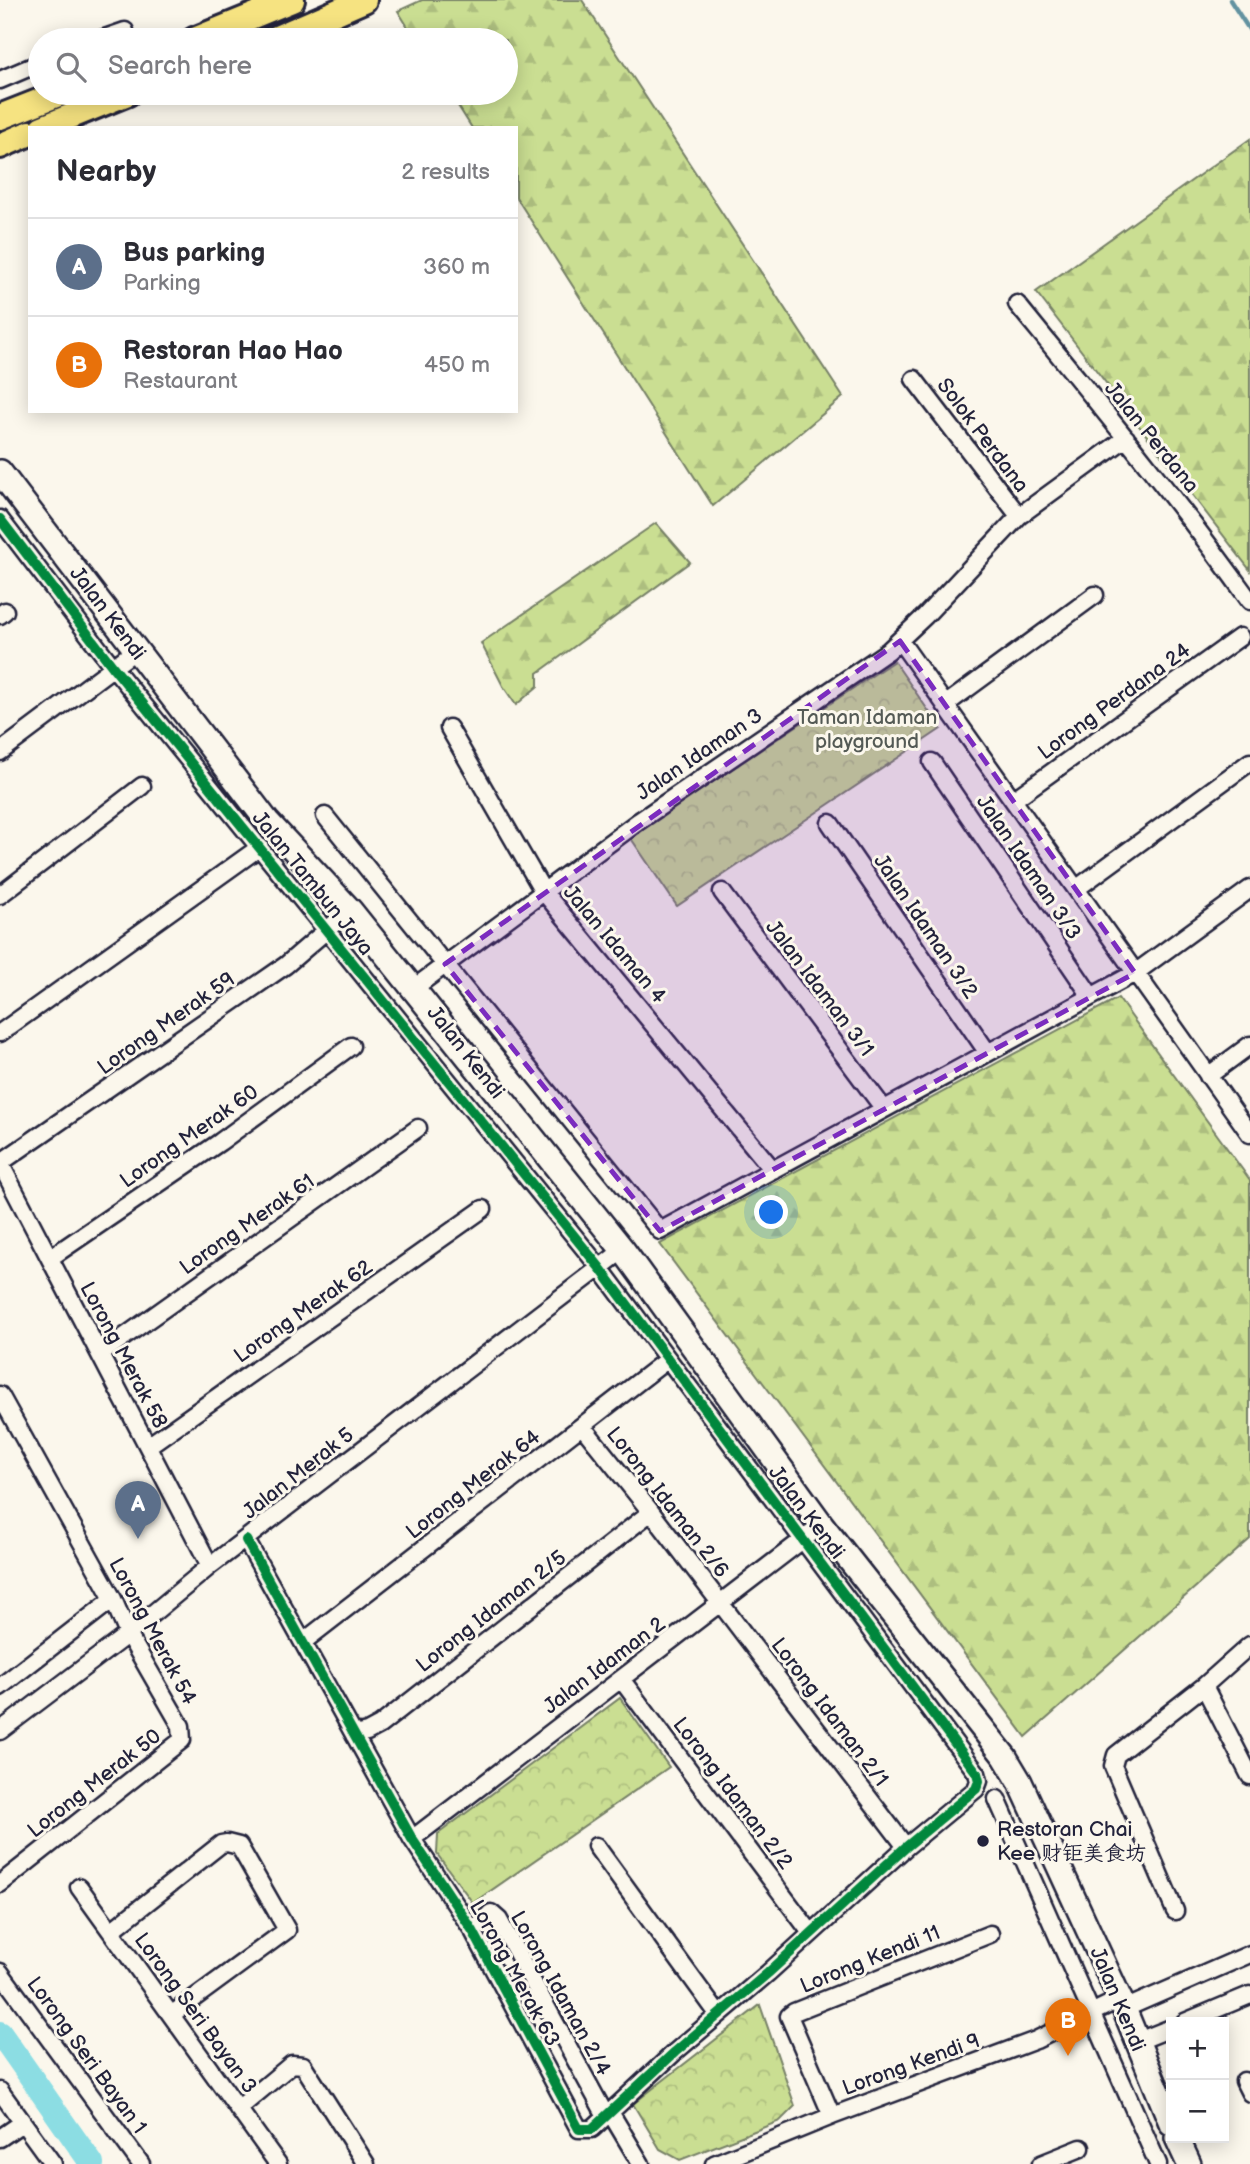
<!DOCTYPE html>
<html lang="en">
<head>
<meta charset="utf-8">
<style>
	:root { --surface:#fff; --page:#f7f7f7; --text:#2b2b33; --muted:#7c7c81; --line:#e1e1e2; --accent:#22223b }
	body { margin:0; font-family:"Balsamiq Sans","LXGW WenKai TC",sans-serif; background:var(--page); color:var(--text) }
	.controls { position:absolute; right:21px; bottom:21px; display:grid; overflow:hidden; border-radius:0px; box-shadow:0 4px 18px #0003 }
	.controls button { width:63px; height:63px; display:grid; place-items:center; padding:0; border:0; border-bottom:2px solid var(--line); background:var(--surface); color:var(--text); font:35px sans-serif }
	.you { position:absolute; left:772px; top:1213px; width:24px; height:24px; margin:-18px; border:5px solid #fff; border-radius:50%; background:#1a73e8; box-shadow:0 0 0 10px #1a73e833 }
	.badge { display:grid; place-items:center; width:46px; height:46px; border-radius:50%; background:var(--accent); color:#fff; font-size:23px; font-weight:700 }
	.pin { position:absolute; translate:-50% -58px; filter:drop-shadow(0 2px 4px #0008) }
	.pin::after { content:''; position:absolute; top:37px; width:24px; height:21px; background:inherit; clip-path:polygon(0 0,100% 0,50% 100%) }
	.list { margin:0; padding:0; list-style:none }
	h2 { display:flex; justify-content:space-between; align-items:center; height:91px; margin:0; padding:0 28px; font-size:30px }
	h2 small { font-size:23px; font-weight:400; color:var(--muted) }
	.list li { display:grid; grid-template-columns:46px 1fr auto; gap:21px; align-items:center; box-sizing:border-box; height:98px; padding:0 28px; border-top:2px solid var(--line) }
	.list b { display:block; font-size:26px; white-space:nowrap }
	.list p { margin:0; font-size:23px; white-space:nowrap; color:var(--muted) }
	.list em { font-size:23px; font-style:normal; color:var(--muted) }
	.icon { flex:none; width:38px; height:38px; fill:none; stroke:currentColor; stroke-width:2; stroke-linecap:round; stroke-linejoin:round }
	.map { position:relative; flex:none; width:1250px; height:2164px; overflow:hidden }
	.search { position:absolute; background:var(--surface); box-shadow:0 4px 18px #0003; left:28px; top:28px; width:490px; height:77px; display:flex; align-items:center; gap:18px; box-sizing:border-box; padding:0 24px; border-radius:38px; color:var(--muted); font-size:26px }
	.panel { position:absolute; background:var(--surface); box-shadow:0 4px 18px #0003; left:28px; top:126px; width:490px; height:287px; border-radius:0px }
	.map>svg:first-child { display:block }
	.forest { fill:url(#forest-firs); stroke:#768066; stroke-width:2 }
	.park { fill:url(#park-crowns); stroke:#768066; stroke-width:2 }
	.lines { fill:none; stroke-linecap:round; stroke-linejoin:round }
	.stream { stroke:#6292a0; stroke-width:4.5 }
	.river { stroke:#8cdde3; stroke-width:24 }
	.street-casing { stroke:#22223b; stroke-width:21 }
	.secondary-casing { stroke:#22223b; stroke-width:28 }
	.primary-casing { stroke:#22223b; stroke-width:30 }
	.street { stroke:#fbf7ec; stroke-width:16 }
	.secondary { stroke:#fbf7ec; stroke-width:23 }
	.primary { stroke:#f6e381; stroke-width:24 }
	.cycleway-casing { stroke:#fbf7ec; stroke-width:15 }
	.cycleway { stroke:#00873e; stroke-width:10 }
	.marked { fill:#7b2cbf; fill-opacity:0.2; stroke:#7b2cbf; stroke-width:5; stroke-dasharray:14 9; stroke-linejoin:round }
	.poi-dot { fill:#22223b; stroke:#fbf7ec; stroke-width:2.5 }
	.labels { text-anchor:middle; stroke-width:6; stroke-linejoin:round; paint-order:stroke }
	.street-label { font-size:21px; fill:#22223b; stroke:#fbf7ec }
	.park-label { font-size:21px; fill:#545a55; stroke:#fbf7ec }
	.poi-label { font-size:21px; fill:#22223b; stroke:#fbf7ec; text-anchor:start }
</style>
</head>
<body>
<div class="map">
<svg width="1250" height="2164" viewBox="0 0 1250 2164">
	<defs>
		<pattern id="forest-firs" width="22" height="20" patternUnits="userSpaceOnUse" patternTransform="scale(1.75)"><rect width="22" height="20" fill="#cade92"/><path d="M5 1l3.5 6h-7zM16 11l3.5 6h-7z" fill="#adbe7f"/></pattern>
		<pattern id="park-crowns" width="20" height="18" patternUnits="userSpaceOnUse" patternTransform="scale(1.75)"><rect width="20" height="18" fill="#cade92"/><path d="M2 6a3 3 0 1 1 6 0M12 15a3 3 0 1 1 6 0" fill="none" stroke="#adbe7f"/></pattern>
	</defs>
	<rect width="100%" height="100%" fill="#fbf7ec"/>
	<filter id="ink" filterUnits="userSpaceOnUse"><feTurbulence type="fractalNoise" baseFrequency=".0143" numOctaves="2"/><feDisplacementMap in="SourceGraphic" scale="14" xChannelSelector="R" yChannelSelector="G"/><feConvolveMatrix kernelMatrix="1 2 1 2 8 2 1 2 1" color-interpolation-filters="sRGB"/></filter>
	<g filter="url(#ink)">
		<path class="forest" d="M 422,0 L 582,0 L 843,397 L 713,506 L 516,197 L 516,128 L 472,128 L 450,93 L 506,93 L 506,40 L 416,40 L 398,11 Z
			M 1250,139 L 1250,570 L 1036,292 Z
			M 656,523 L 690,562 L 538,673 L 538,686 L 516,705 L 503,686 L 481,643 Z
			M 1118,998 L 1250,1180 L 1250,1539 L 1026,1737 L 660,1244 Z"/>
		<path class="park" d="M 894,661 L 941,729 L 677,906 L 630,837 Z
			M 620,1698 L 669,1767 L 473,1903 L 437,1854 L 438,1834 Z
			M 760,2005 L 795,2106 L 780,2121 L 680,2160 L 660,2149 L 633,2104 Z"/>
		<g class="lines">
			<path class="stream" d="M 1230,0 L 1250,31"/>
			<path class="river" d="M 0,2033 L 92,2164"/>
			<g class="street-casing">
				<path id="street" d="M 99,40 L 125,31
					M 0,80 L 40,63
					M 1017,304 C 1096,401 1176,498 1250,601
					M 914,379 L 1019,516
					M 0,519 L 113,667 L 600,1268 L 977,1773 L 979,1781 L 976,1789 L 906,1847 L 768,1973 L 675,2052 L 592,2129 L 579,2129 L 473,1931 L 412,1839 L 246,1540
					M 0,615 L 5,611
					M 900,641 L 1250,1134
					M 945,705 L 1095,595
					M 449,728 L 543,891 L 773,1170
					M 0,752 L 136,650
					M 932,762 L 1091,996
					M 1013,800 L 1240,637
					M 325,816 L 660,1231 L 1135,973 L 1250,889
					M 830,823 L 988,1053
					M 1076,889 L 1250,762
					M 722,892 L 884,1109
					M 0,895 L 142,786
					M 414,988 L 639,821 L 888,651 L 925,616 L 1019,516 L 1126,438
					M 0,1033 L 260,847
					M 1208,1076 L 1250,1045
					M 0,1163 L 210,1566
					M 0,1163 L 286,965 L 350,910
					M 50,1258 L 220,1142 L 351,1046
					M 100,1354 L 418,1128
					M 0,1395 L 113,1599 L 128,1634 L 181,1726 L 182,1740 L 0,1884
					M 582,1426 L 651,1512 L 906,1847
					M 148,1446 L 483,1209
					M 303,1642 L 668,1359
					M 621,1679 L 811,1933
					M 1204,1686 L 1250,1776
					M 0,1687 L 113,1599
					M 0,1731 L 128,1634 L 210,1566 L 623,1250
					M 354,1735 L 367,1732 L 380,1725 L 651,1512
					M 997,1799 L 1158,2164
					M 412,1839 L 822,1525
					M 596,1846 L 718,2014
					M 79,1887 L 278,2164
					M 1175,1911 L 1113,1766 L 1116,1755 L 1204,1686 L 1250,1645
					M 111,1931 L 221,1844 L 227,1843 L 239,1846 L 287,1930 L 171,2015
					M 473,1931 L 491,1913 L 499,1920 L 606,2116
					M 0,1972 L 141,2164
					M 1124,2009 L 1250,1954
					M 1185,2022 L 1250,1995
					M 1136,2042 L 1171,2028
					M 1244,2081 L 1250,2093
					M 0,2091 L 53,2164
					M 238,2109 L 292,2064 L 303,2065 L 366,2164
					M 610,2112 L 641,2164
					M 832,2116 L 789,2016 L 794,2012 L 990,1934
					M 0,2138 L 22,2123
					M 714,2164 L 832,2116 L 1036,2040 L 1120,1999
					M 1041,2164 L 1081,2148"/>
			</g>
			<g class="secondary-casing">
				<path id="secondary" d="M 0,472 L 267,821 L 350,910 L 623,1250 L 822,1525 L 1005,1757 L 1020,1782 L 1120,1999 L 1171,2123
					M 1177,2138 L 1189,2164"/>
			</g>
			<g class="primary-casing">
				<path id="primary" d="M 194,40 L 292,0
					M 272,40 L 364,0
					M 0,117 L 61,93
					M 42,128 L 128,93
					M 0,146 L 30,133"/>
			</g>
			<use href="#street" class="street"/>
			<use href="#secondary" class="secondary"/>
			<use href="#primary" class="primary"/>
			<g class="cycleway-casing">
				<path id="cycleway" d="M 0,519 L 113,667 L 600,1268 L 977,1773 L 979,1781 L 976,1789 L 906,1847 L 768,1973 L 675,2052 L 592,2129 L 579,2129 L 473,1931 L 412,1839 L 246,1540"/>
			</g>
			<use href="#cycleway" class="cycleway"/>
		</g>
	</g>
	<path class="marked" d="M 900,641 L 1135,973 L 660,1231 L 445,964 Z"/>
	<circle class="poi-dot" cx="983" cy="1841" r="7"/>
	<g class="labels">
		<g class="street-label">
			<text transform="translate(983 435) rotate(53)" y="7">Solok Perdana</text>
			<text transform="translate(1152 437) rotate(51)" y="7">Jalan Perdana</text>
			<text transform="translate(108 613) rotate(53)" y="7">Jalan Kendi</text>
			<text transform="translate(1114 701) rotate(-36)" y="7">Lorong Perdana 24</text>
			<text transform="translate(699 754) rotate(-34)" y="7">Jalan Idaman 3</text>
			<text transform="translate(1029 867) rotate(56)" y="7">Jalan Idaman 3/3</text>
			<text transform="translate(313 883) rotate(51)" y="7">Jalan Tambun Jaya</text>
			<text transform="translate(926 926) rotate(56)" y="7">Jalan Idaman 3/2</text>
			<text transform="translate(615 944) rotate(50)" y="7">Jalan Idaman 4</text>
			<text transform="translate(820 988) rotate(53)" y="7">Jalan Idaman 3/1</text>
			<text transform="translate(166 1023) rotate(-35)" y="7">Lorong Merak 59</text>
			<text transform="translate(466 1052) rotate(52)" y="7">Jalan Kendi</text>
			<text transform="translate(189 1136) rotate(-35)" y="7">Lorong Merak 60</text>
			<text transform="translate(247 1224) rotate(-35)" y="7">Lorong Merak 61</text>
			<text transform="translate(303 1311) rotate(-35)" y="7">Lorong Merak 62</text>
			<text transform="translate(124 1355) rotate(62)" y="7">Lorong Merak 58</text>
			<text transform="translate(298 1473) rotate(-38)" y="7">Jalan Merak 5</text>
			<text transform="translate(473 1484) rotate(-38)" y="7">Lorong Merak 64</text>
			<text transform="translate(668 1502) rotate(52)" y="7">Lorong Idaman 2/6</text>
			<text transform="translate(807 1512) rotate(53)" y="7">Jalan Kendi</text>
			<text transform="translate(491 1611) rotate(-38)" y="7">Lorong Idaman 2/5</text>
			<text transform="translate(153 1631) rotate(62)" y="7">Lorong Merak 54</text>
			<text transform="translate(604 1665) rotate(-37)" y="7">Jalan Idaman 2</text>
			<text transform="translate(830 1712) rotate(53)" y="7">Lorong Idaman 2/1</text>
			<text transform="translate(94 1783) rotate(-38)" y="7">Lorong Merak 50</text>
			<text transform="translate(733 1793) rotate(53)" y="7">Lorong Idaman 2/2</text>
			<text transform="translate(870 1959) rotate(-22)" y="7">Lorong Kendi 11</text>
			<text transform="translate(515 1973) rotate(61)" y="7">Lorong Merak 63</text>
			<text transform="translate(561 1993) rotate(61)" y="7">Lorong Idaman 2/4</text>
			<text transform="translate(1118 1999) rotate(67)" y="7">Jalan Kendi</text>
			<text transform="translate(196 2013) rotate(54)" y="7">Lorong Seri Bayan 3</text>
			<text transform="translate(87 2055) rotate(54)" y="7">Lorong Seri Bayan 1</text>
			<text transform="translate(911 2064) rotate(-20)" y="7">Lorong Kendi 9</text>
		</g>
		<g class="park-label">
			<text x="867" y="724">Taman Idaman<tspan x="867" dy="24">playground</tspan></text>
		</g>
		<g class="poi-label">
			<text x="997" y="1836">Restoran Chai<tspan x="997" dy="24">Kee 财钜美食坊</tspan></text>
		</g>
	</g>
</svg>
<div class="controls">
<button>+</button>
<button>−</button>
</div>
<div class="you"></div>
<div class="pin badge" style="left:138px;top:1539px;background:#5c6f8a">A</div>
<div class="pin badge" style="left:1068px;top:2056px;background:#e8710a">B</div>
<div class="search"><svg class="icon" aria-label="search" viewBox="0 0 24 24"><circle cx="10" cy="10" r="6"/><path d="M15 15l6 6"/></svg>Search here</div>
<section class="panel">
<h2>Nearby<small>2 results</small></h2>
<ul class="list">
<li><span class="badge" style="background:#5c6f8a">A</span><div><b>Bus parking</b><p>Parking</p></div><em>360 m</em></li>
<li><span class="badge" style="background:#e8710a">B</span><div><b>Restoran Hao Hao</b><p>Restaurant</p></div><em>450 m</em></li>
</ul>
</section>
</div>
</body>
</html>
